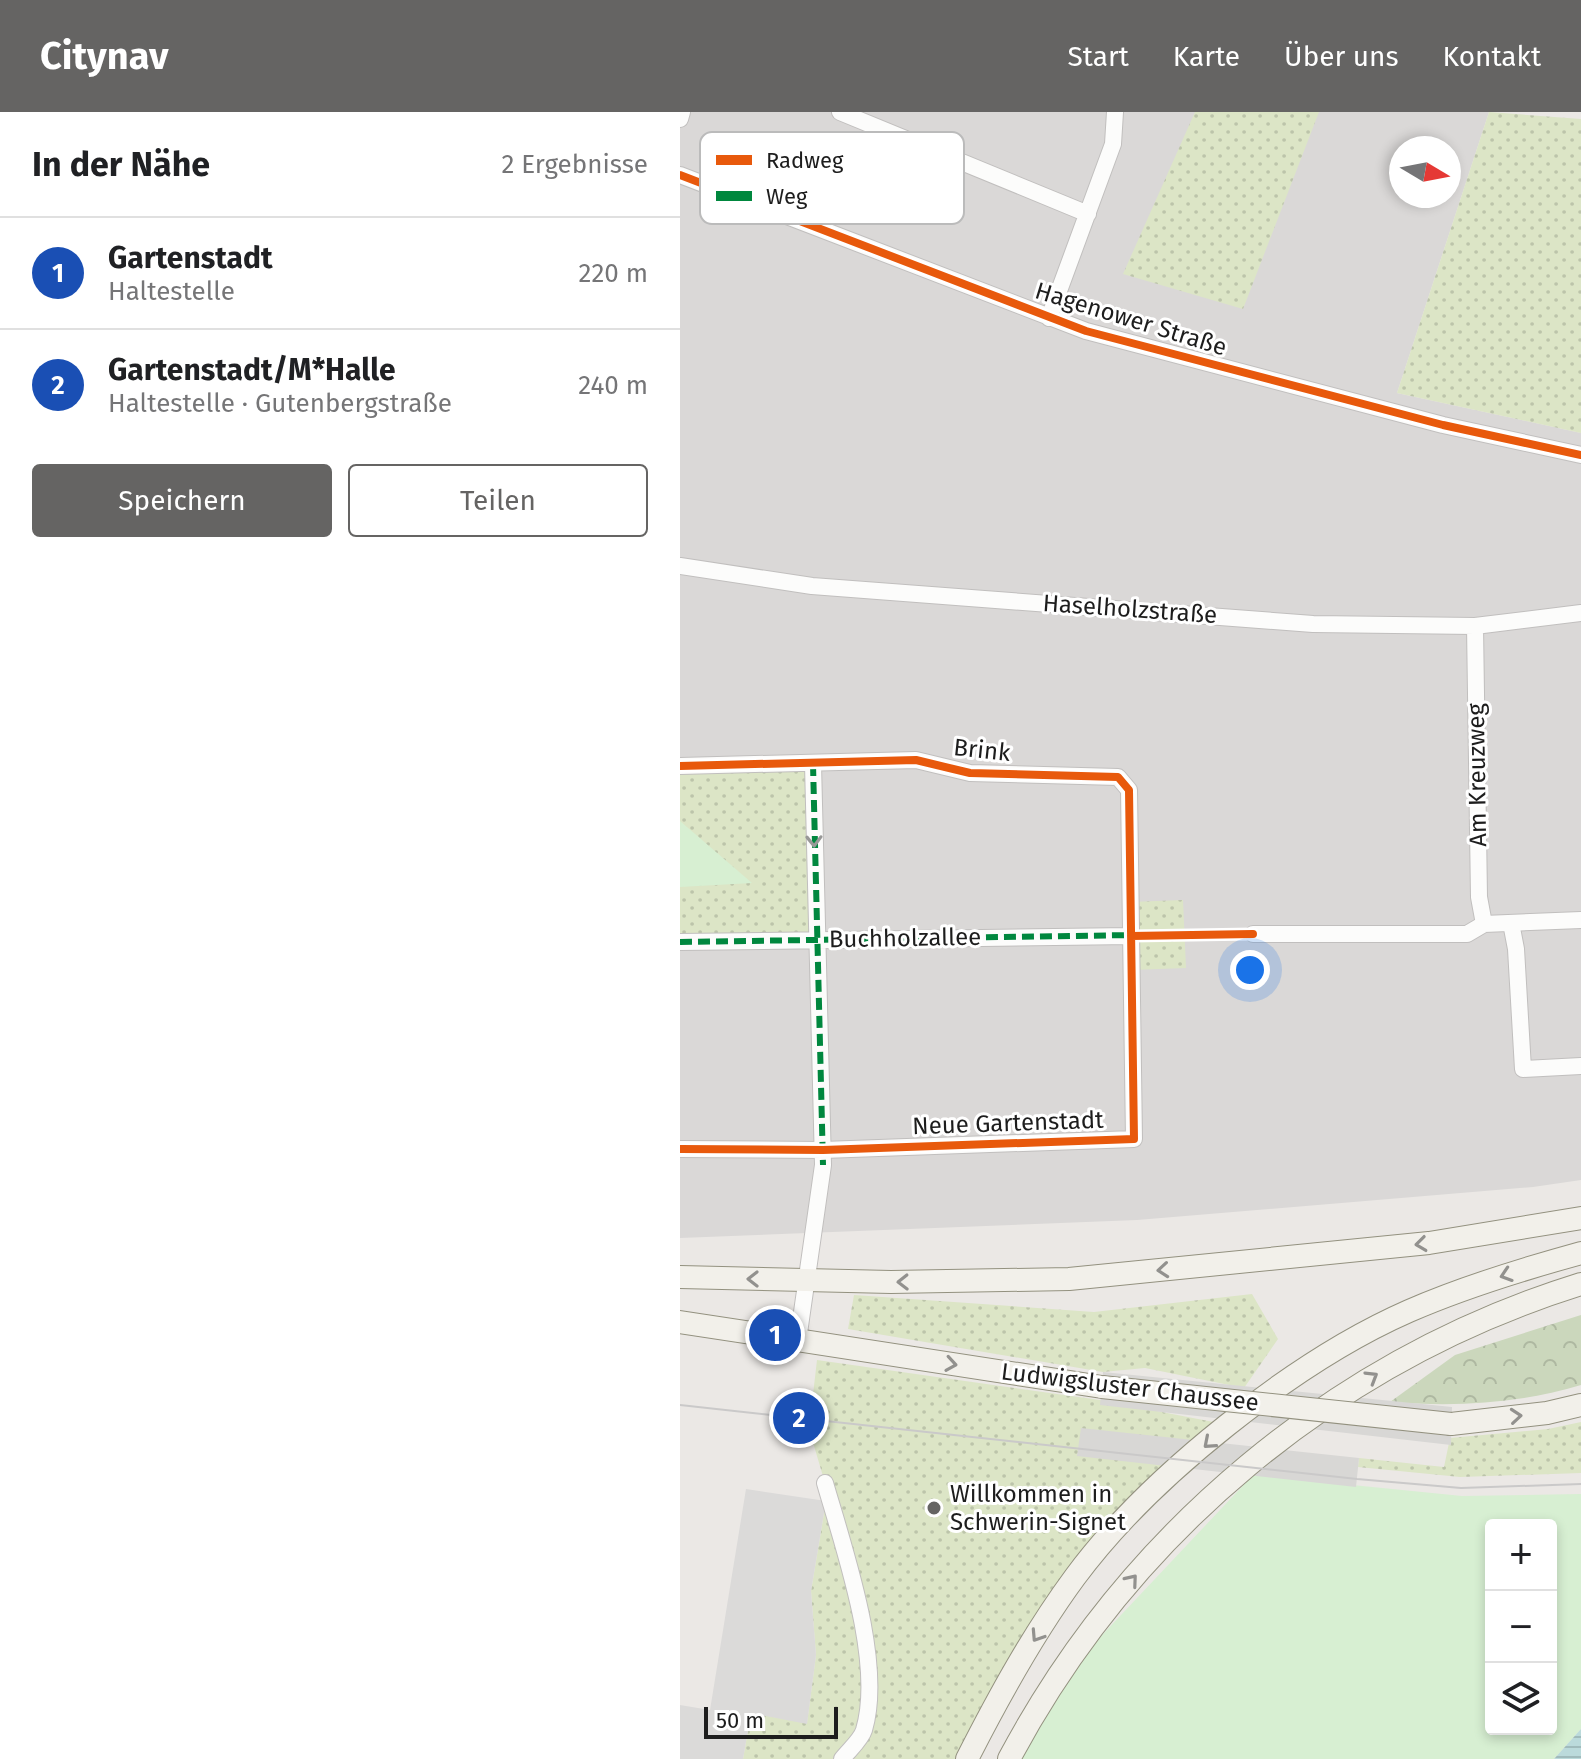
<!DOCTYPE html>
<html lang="de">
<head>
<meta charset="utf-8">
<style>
	:root { --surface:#fff; --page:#f6f6f6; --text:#202124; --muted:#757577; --line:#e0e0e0; --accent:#656463 }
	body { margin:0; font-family:"Fira Sans",sans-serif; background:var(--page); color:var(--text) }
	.controls { position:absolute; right:24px; bottom:24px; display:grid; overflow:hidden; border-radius:8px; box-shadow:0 4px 12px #0003 }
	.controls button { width:72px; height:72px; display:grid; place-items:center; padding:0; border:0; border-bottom:2px solid var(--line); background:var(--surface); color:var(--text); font:40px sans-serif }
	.compass { position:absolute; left:709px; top:24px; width:72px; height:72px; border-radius:50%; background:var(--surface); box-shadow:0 4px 12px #0003; rotate:100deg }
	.scale { position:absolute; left:24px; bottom:20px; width:134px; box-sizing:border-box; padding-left:8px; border:4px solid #1d1d1d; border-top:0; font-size:22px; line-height:28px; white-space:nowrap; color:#1d1d1d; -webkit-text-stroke:6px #fff; paint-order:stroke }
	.you { position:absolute; left:570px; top:858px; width:28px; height:28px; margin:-20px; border:6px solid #fff; border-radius:50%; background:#1a73e8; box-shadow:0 0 0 12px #1a73e833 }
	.badge { display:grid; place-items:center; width:52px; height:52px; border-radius:50%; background:var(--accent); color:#fff; font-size:26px; font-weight:700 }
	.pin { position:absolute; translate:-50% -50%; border:4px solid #fff; box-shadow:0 2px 8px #0006 }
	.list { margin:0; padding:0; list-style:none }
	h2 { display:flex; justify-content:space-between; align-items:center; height:104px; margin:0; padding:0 32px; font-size:34px }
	h2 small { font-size:26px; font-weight:400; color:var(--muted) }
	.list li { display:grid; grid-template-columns:52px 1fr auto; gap:24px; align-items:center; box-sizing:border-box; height:112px; padding:0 32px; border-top:2px solid var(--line) }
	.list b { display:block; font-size:30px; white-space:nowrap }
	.list p { margin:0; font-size:26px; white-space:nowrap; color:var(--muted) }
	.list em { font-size:26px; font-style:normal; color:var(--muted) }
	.actions { display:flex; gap:16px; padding:24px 32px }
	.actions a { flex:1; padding:18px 0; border:2px solid var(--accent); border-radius:8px; text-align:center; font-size:28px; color:var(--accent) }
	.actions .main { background:var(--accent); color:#fff }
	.icon { flex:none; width:44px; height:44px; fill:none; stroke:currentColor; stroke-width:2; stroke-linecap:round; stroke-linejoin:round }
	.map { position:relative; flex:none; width:901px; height:1647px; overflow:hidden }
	header { display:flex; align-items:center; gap:48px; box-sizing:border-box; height:112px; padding:0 40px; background:var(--accent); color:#fff }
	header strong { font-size:38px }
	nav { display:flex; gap:44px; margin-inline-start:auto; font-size:28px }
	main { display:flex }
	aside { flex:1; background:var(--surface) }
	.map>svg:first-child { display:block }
	.residential { fill:#dad8d7; fill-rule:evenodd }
	.grass { fill:url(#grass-dots) }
	.forest { fill:url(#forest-crowns) }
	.park { fill:#d7efd2; fill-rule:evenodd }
	.parking { fill:#dbdad9 }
	.water { fill:url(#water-rules) }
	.pier { fill:#d8d7d5 }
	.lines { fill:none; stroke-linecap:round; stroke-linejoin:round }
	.street-casing { stroke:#c1bfbe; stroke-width:18 }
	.secondary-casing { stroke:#93917f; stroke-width:24 }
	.street { stroke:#fcfcfb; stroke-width:16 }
	.secondary { stroke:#f2f0ea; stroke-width:22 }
	.tram { stroke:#cac9c9; stroke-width:2 }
	.secondary-bridge-casing { stroke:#93917f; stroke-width:24; stroke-linecap:butt }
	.secondary-bridge { stroke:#f2f0ea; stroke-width:22 }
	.quiet { stroke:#00873e; stroke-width:6; stroke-dasharray:12 6; stroke-linecap:butt }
	.cycleway-casing { stroke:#fff; stroke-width:13 }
	.cycleway { stroke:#e8590c; stroke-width:8 }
	.oneway { stroke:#989897 }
	.oneway2 { stroke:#92918e }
	.poi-dot { fill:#656463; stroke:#fff; stroke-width:3 }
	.labels { text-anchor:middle; stroke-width:6; stroke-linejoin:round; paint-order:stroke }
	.street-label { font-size:24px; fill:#1d1d1d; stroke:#fff }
	.poi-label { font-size:24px; fill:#1d1d1d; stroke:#fff; text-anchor:start }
	.key { fill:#fff; stroke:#bbb; stroke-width:2 }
	.key-label { font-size:22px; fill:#1d1d1d }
</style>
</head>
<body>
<header>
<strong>Citynav</strong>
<nav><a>Start</a><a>Karte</a><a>Über uns</a><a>Kontakt</a></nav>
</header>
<main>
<aside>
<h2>In der Nähe<small>2 Ergebnisse</small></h2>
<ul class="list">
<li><span class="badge" style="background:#1a4fb4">1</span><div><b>Gartenstadt</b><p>Haltestelle</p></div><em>220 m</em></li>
<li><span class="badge" style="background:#1a4fb4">2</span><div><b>Gartenstadt/M*Halle</b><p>Haltestelle · Gutenbergstraße</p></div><em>240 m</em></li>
</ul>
<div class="actions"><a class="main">Speichern</a><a>Teilen</a></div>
</aside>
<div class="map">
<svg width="901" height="1647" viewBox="0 0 901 1647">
	<defs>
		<pattern id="grass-dots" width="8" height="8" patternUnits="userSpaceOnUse" patternTransform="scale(2)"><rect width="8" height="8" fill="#dce5c6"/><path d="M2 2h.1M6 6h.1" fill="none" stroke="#bcc4aa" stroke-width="1.8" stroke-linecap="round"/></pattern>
		<pattern id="forest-crowns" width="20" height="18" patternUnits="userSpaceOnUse" patternTransform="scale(2)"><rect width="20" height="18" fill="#cbd7bc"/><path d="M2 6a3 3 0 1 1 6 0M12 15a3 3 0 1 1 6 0" fill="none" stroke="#aeb8a1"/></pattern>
		<pattern id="water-rules" width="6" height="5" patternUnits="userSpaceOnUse" patternTransform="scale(2)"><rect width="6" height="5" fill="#bbdadb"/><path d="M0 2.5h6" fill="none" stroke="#a0bbbc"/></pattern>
	</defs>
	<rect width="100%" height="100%" fill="#ebe8e5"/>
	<path class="residential" d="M 0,0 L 809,0 L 717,281 L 901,321 L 901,1068 L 853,1075 L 457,1108 L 0,1126 ZM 721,36 L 769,36 L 769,84 L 721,84 Z"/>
	<path class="grass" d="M 515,0 L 639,0 L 563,197 L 443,162 Z
		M 809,0 L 901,7 L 901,321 L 717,281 Z
		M 133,652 L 135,827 L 0,830 L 0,654 Z
		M 503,788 L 506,856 L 452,858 L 450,790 Z
		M 572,1182 L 598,1227 L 564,1276 L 465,1256 L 423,1260 L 168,1217 L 174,1183 L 414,1200 Z
		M 137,1248 L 420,1288 L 549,1313 L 437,1415 L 287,1647 L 63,1647 L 71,1601 L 127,1611 L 136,1543 L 131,1479 L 146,1389 L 145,1371 L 129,1317 Z
		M 901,1310 L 901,1361 L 780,1365 L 678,1355 L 679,1346 L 764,1355 L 770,1326 L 868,1317 Z"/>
	<path class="forest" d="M 901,1203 L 901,1273 C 839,1292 775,1295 710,1290 L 775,1243 Z"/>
	<path class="park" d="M 0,709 L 72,771 L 0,775 Z
		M 573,1363 L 782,1384 L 901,1382 L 901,1617 L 874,1647 L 329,1647 L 358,1591 ZM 811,1413 L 871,1413 L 871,1617 L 811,1617 Z"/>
	<path class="parking" d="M 66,1377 L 146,1389 L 131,1479 L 136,1543 L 127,1612 L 71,1601 L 63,1647 L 0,1647 L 0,1593 L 30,1598 Z"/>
	<path class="water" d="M 901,1617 L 901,1647 L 874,1647 Z"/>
	<path class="pier" d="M 423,1260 L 772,1295 L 771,1333 L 420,1293 Z
		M 401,1316 L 679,1346 L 676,1375 L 397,1344 Z"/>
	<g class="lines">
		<g class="street-casing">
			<path id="street" d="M 160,0 L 408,102
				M 0,7 L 2,0
				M 0,63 L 406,219 L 763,313 L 901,343
				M 369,206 L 433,32 L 435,0
				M 0,454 L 132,474 L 633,512 L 795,514 L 901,501
				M 795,514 L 799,785 L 804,812
				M 0,654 L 236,648 L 290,661 L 438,665 L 449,678 L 454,1027 L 143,1038 L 0,1037
				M 831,811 L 836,837 L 843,957 L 901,954
				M 573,822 L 787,822 L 804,812 L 901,808
				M 0,830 L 451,824
				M 118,1228 L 143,1053 L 133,652
				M 145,1371 C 164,1437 204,1551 184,1618 C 181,1628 168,1639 162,1647"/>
		</g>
		<g class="secondary-casing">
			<path id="secondary" d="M 0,1165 L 211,1170 L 389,1167 L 749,1131 L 901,1106
				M 0,1210 L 422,1275
				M 771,1312 L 867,1301 L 901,1293
				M 287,1647 C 319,1584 353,1522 395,1465 C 469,1365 615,1249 729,1199 C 784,1175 843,1157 901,1141
				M 329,1647 C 449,1421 656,1248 901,1172"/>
		</g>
		<use href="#street" class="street"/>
		<use href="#secondary" class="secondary"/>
		<path class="tram" d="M 0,1293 L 677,1367 L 781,1376 L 901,1372"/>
		<g class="secondary-bridge-casing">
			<path id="secondary-bridge" d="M 422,1275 L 771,1312"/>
		</g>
		<use href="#secondary-bridge" class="secondary-bridge"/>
		<path class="quiet" d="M 133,652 L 143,1053
			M 0,830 L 456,823"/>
		<g class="cycleway-casing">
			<path id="cycleway" d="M 0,63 L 406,219 L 763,313 L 901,343
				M 0,654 L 236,648 L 290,661 L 438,665 L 449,678 L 454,1027 L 143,1038 L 0,1037
				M 451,824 L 573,822"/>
		</g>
		<use href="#cycleway" class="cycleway"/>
	</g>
	<defs><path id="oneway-chevron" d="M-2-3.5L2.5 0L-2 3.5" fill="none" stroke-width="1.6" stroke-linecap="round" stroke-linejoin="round" transform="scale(2)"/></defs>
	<use class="oneway" href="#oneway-chevron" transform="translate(134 729) rotate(89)"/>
	<g class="oneway2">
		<use href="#oneway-chevron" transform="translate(741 1132) rotate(173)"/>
		<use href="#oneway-chevron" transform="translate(483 1158) rotate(175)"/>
		<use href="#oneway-chevron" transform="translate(826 1163) rotate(162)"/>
		<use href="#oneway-chevron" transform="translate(73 1167) rotate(-180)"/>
		<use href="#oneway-chevron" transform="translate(223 1170) rotate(179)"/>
		<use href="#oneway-chevron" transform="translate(271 1252) rotate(9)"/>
		<use href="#oneway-chevron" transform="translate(692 1265) rotate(-31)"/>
		<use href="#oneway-chevron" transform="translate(836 1304) rotate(-5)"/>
		<use href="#oneway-chevron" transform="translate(529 1331) rotate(139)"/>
		<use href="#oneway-chevron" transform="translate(452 1468) rotate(-50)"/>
		<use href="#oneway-chevron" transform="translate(357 1524) rotate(123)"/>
	</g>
	<circle class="poi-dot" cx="254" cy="1396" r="8"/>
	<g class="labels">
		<g class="street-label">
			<text transform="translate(451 207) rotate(17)" y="8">Hagenower Straße</text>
			<text transform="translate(450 497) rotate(4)" y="8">Haselholzstraße</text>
			<text transform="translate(302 638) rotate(6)" y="8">Brink</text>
			<text transform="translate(797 663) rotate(-91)" y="8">Am Kreuzweg</text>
			<text transform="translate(225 826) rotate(-1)" y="8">Buchholzallee</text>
			<text transform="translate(328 1011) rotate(-2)" y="8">Neue Gartenstadt</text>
			<text transform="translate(450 1275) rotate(7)" y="8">Ludwigsluster Chaussee</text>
		</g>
		<g class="poi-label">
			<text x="270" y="1390">Willkommen in<tspan x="270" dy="28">Schwerin-Signet</tspan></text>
		</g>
	</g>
	<rect x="20" y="20" width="264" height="92" rx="12" class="key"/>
	<rect x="36" y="43" width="36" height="10" fill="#e8590c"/>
	<rect x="36" y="79" width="36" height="10" fill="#00873e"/>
	<g class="key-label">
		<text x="86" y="56">Radweg</text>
		<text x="86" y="92">Weg</text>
	</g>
</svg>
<div class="controls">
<button>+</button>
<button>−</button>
<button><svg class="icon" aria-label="layers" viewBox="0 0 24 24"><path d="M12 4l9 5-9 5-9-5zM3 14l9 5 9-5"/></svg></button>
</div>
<svg class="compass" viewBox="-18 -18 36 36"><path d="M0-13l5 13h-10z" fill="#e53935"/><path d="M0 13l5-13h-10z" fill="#757577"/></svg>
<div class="scale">50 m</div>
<div class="you"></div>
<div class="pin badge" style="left:95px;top:1223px;background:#1a4fb4">1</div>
<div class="pin badge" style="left:119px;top:1306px;background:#1a4fb4">2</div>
</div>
</main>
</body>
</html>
